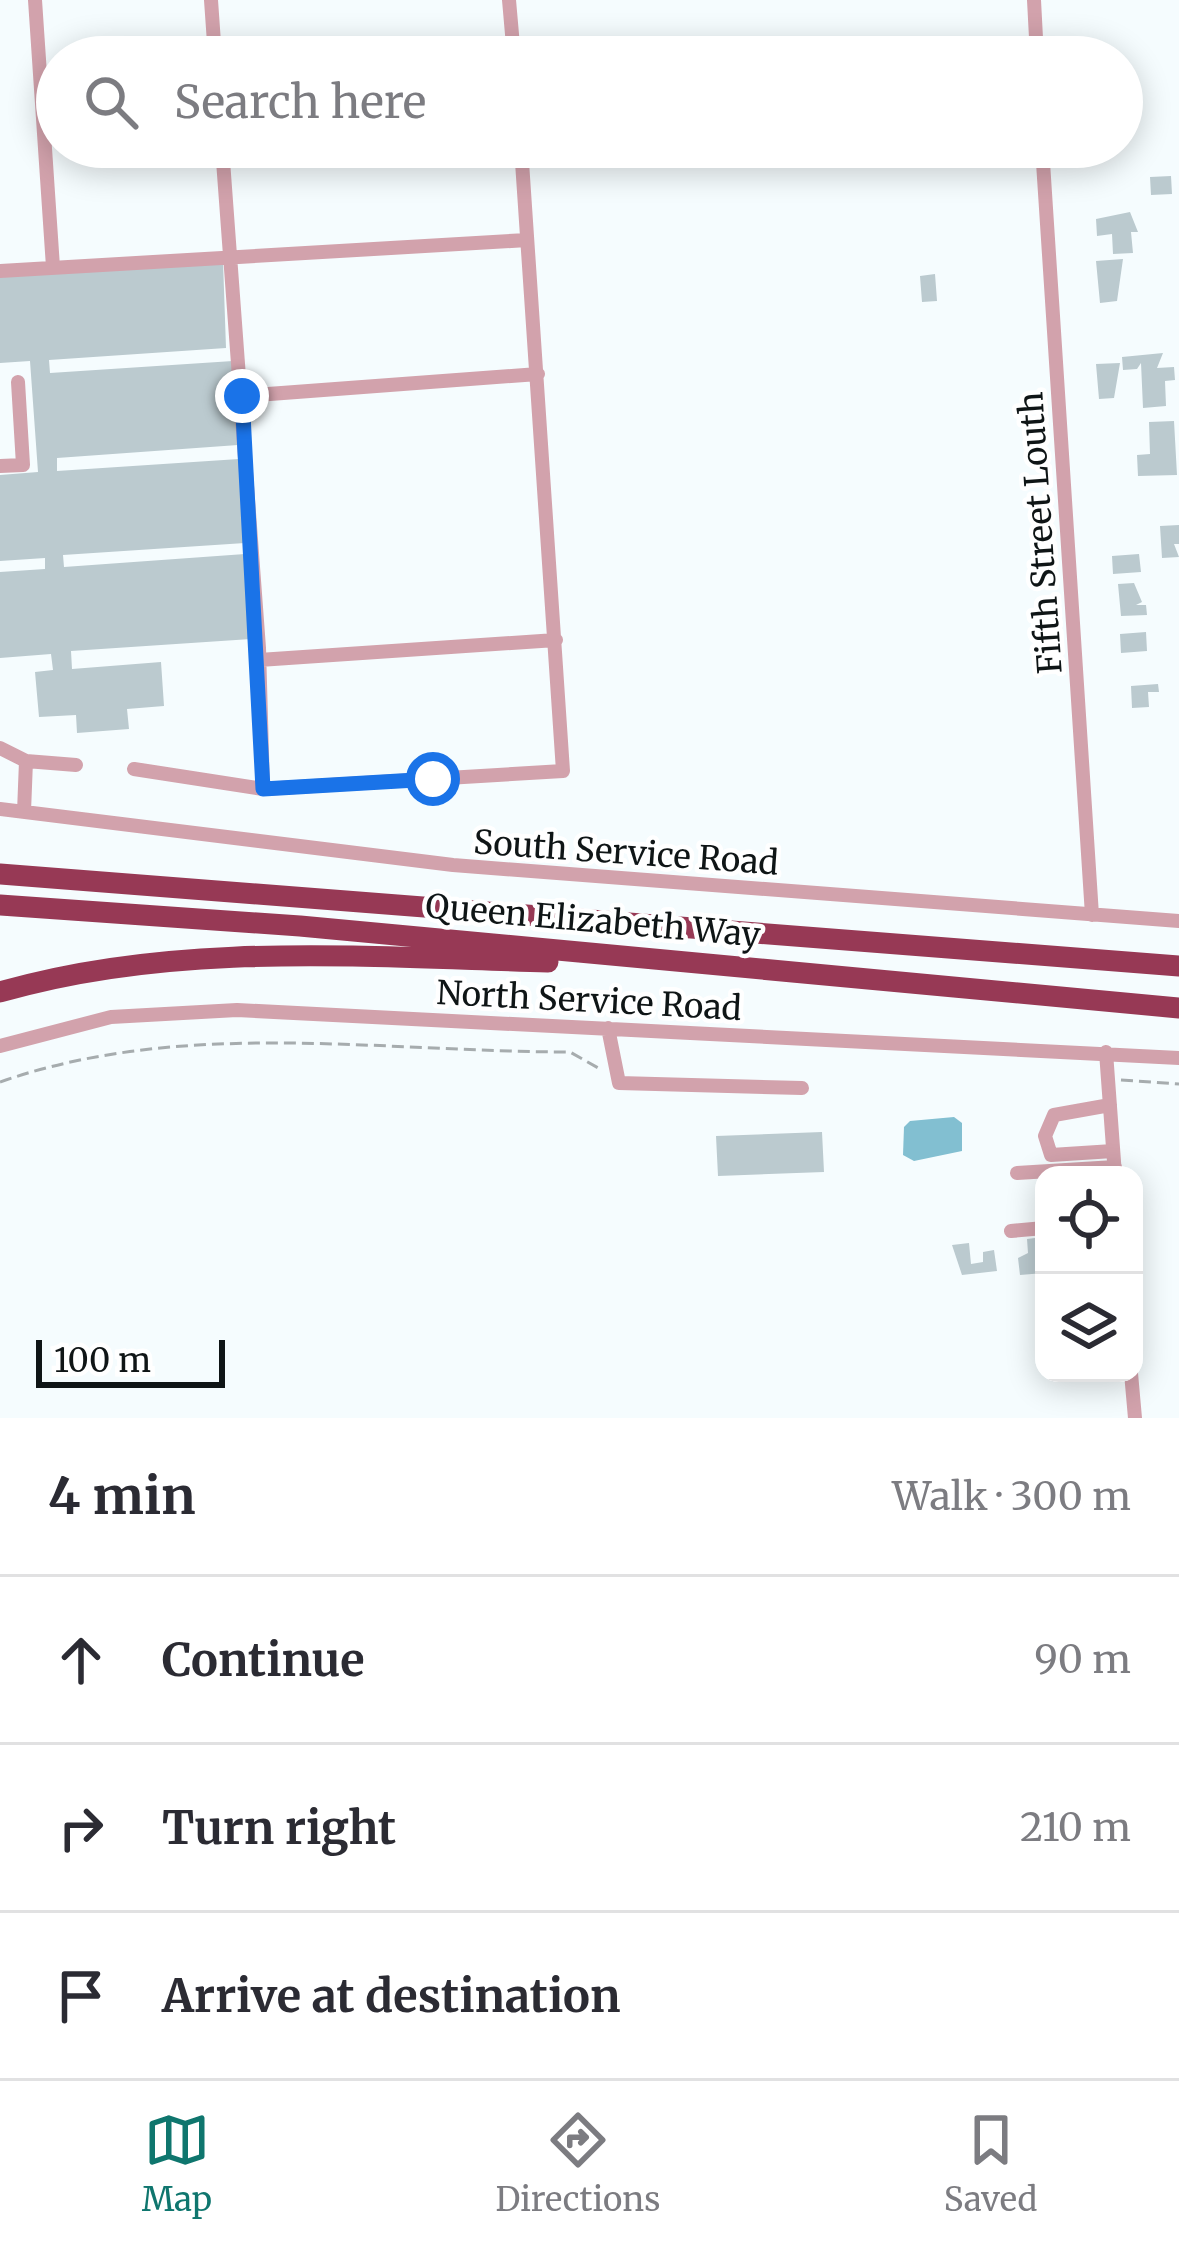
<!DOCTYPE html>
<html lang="en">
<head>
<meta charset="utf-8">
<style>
	:root { --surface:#fff; --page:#f2f2f3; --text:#2b2b33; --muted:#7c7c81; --line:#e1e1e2; --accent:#0f766e }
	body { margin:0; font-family:Merriweather,serif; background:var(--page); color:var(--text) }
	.controls { position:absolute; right:36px; bottom:36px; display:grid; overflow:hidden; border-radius:24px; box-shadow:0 6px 30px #0003 }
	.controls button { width:108px; height:108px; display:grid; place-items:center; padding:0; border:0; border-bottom:3px solid var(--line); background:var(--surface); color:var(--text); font:60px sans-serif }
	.scale { position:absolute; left:36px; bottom:30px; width:189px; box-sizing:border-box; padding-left:12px; border:6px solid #0f1516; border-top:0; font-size:33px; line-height:42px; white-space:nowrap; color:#0f1516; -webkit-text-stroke:9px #fff; paint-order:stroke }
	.stop { position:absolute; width:36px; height:36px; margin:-27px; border:9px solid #1a73e8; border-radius:50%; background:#fff }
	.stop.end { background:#1a73e8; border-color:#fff; box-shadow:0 3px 12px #0008 }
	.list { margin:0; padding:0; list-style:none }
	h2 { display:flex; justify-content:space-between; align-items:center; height:156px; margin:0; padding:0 48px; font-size:51px }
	h2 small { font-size:39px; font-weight:400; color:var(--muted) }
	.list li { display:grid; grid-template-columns:78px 1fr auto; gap:36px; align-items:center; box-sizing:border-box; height:168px; padding:0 48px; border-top:3px solid var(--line) }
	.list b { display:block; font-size:45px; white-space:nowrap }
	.list em { font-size:39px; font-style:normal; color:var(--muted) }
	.icon { flex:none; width:66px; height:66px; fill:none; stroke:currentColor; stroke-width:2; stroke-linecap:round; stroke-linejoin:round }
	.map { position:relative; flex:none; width:1179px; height:1418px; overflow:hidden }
	.search { position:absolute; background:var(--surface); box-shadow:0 6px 30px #0003; left:36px; right:36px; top:36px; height:132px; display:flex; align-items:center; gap:30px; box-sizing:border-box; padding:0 42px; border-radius:66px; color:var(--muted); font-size:45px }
	.sheet { height:660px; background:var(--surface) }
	nav { display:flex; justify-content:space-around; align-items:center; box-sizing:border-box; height:168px; border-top:3px solid var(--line); background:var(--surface); font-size:33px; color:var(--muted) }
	nav a { display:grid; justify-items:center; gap:6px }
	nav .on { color:var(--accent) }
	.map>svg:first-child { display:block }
	.water { fill:#82bfd1 }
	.building { fill:#bbcacf }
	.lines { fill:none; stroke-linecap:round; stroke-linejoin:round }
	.path { stroke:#a6acae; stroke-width:3; stroke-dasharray:12 6; stroke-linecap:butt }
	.minor { stroke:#d2a2ac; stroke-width:14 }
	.highway { stroke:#973955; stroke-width:21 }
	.route { stroke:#1a73e8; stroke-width:15 }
	.labels { text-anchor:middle; stroke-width:9; stroke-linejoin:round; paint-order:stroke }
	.street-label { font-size:33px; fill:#0f1516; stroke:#fff }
</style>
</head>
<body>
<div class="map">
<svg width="1179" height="1418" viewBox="0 0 1179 1418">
	<rect width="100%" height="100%" fill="#f5fcfe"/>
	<path class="water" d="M 954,1117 L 962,1123 L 962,1151 L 914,1161 L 903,1155 L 904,1127 L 910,1121 Z"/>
	<path class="building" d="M 1171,176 L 1172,194 L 1151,195 L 1150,177 Z
		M 1130,212 L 1138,232 L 1131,232 L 1133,253 L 1113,254 L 1112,234 L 1097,236 L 1096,219 Z
		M 1123,259 L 1117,301 L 1100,303 L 1096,261 Z
		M 223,261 L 226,348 L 49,360 L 50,373 L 233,361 L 238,445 L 57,458 L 57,471 L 239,459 L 245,543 L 63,555 L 64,567 L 245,554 L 251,639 L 71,651 L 72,669 L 161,662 L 164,706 L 127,709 L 129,729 L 77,733 L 76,715 L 39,717 L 35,672 L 53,670 L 51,654 L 0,658 L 0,572 L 45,569 L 45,558 L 0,561 L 0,475 L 38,472 L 30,361 L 0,363 L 0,277 Z
		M 935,274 L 937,301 L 922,302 L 920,276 Z
		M 1163,353 L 1157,368 L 1174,367 L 1175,380 L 1165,381 L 1166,406 L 1143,408 L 1141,363 L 1137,369 L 1123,370 L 1122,357 Z
		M 1120,363 L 1114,398 L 1099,399 L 1096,364 Z
		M 1174,421 L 1177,475 L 1138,476 L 1137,455 L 1150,454 L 1149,422 Z
		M 1179,525 L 1179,544 L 1174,544 L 1179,557 L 1162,558 L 1160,526 Z
		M 1139,554 L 1141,572 L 1113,574 L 1112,556 Z
		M 1134,583 L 1142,602 L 1136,605 L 1146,605 L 1147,615 L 1121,616 L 1118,584 Z
		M 1146,632 L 1147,651 L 1121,653 L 1120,634 Z
		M 1158,684 L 1159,692 L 1148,692 L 1149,707 L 1132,708 L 1131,686 Z
		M 822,1132 L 824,1172 L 718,1176 L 716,1136 Z
		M 1043,1237 L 1044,1273 L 1020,1275 L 1018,1258 L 1028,1253 L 1027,1239 Z
		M 969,1243 L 971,1264 L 983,1262 L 983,1252 L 994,1250 L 997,1271 L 962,1275 L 952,1245 Z"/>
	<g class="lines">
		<path class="path" d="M 1121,1080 L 1179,1084
			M 0,1082 C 183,1018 380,1052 570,1052 L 600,1069"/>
		<path class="minor" d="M 35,0 L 53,267
			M 211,0 L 215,57
			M 509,0 L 514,57
			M 1034,0 L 1037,57
			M 222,147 L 259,648 L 263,789
			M 1042,147 L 1092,915
			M 0,271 L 527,240
			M 242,396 L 538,374
			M 0,466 L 23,465 L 18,382
			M 259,660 L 556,640
			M 0,748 L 26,761
			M 134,769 L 263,789 L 563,771 L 521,147
			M 0,809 L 453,865 L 1179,921
			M 24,812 L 26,761 L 76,765
			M 608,1028 L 619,1083 L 802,1088
			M 0,1046 L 111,1017 L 237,1010 L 1179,1058
			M 1106,1052 L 1115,1175
			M 1110,1105 L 1054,1115 L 1045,1136 L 1051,1155 L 1113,1151
			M 1017,1173 L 1115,1167
			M 1011,1231 L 1044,1228
			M 1131,1373 L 1135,1418"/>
		<path class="highway" d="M 0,874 L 1179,966
			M 0,905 L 300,926 L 1179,1008
			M 0,992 C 176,941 366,957 548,962"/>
	</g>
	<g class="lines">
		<path class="route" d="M 242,396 L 263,789 L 433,779"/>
	</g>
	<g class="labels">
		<g class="street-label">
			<text transform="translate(1040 533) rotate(-94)" y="12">Fifth Street Louth</text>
			<text transform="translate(626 852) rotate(4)" y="12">South Service Road</text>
			<text transform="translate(593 920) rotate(5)" y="12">Queen Elizabeth Way</text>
			<text transform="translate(589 1000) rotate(3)" y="12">North Service Road</text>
		</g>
	</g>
</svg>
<div class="controls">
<button><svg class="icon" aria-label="locate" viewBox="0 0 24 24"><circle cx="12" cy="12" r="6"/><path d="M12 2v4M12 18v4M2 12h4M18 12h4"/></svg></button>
<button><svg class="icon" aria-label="layers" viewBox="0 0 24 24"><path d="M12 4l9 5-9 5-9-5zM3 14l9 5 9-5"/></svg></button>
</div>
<div class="scale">100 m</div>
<div class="stop" style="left:433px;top:779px"></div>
<div class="stop end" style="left:242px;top:396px"></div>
<div class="search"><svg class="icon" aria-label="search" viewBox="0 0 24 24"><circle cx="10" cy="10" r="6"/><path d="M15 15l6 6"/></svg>Search here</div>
</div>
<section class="sheet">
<h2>4 min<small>Walk · 300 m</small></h2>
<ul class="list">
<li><svg class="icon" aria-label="ahead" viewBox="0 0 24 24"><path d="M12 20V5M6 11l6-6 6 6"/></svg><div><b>Continue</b></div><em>90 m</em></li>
<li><svg class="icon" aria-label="right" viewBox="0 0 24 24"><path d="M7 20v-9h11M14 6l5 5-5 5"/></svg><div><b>Turn right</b></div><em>210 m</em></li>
<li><svg class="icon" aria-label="arrive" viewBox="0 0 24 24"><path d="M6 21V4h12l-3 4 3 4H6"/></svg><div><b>Arrive at destination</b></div></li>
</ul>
</section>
<nav>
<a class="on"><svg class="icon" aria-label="map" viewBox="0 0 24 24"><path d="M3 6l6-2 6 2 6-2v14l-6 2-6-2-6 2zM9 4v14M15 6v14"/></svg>Map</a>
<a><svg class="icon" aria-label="directions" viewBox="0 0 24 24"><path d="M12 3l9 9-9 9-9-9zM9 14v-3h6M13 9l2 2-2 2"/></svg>Directions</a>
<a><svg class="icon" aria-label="saved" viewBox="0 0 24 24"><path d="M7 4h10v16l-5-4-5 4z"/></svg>Saved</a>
</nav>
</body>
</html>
